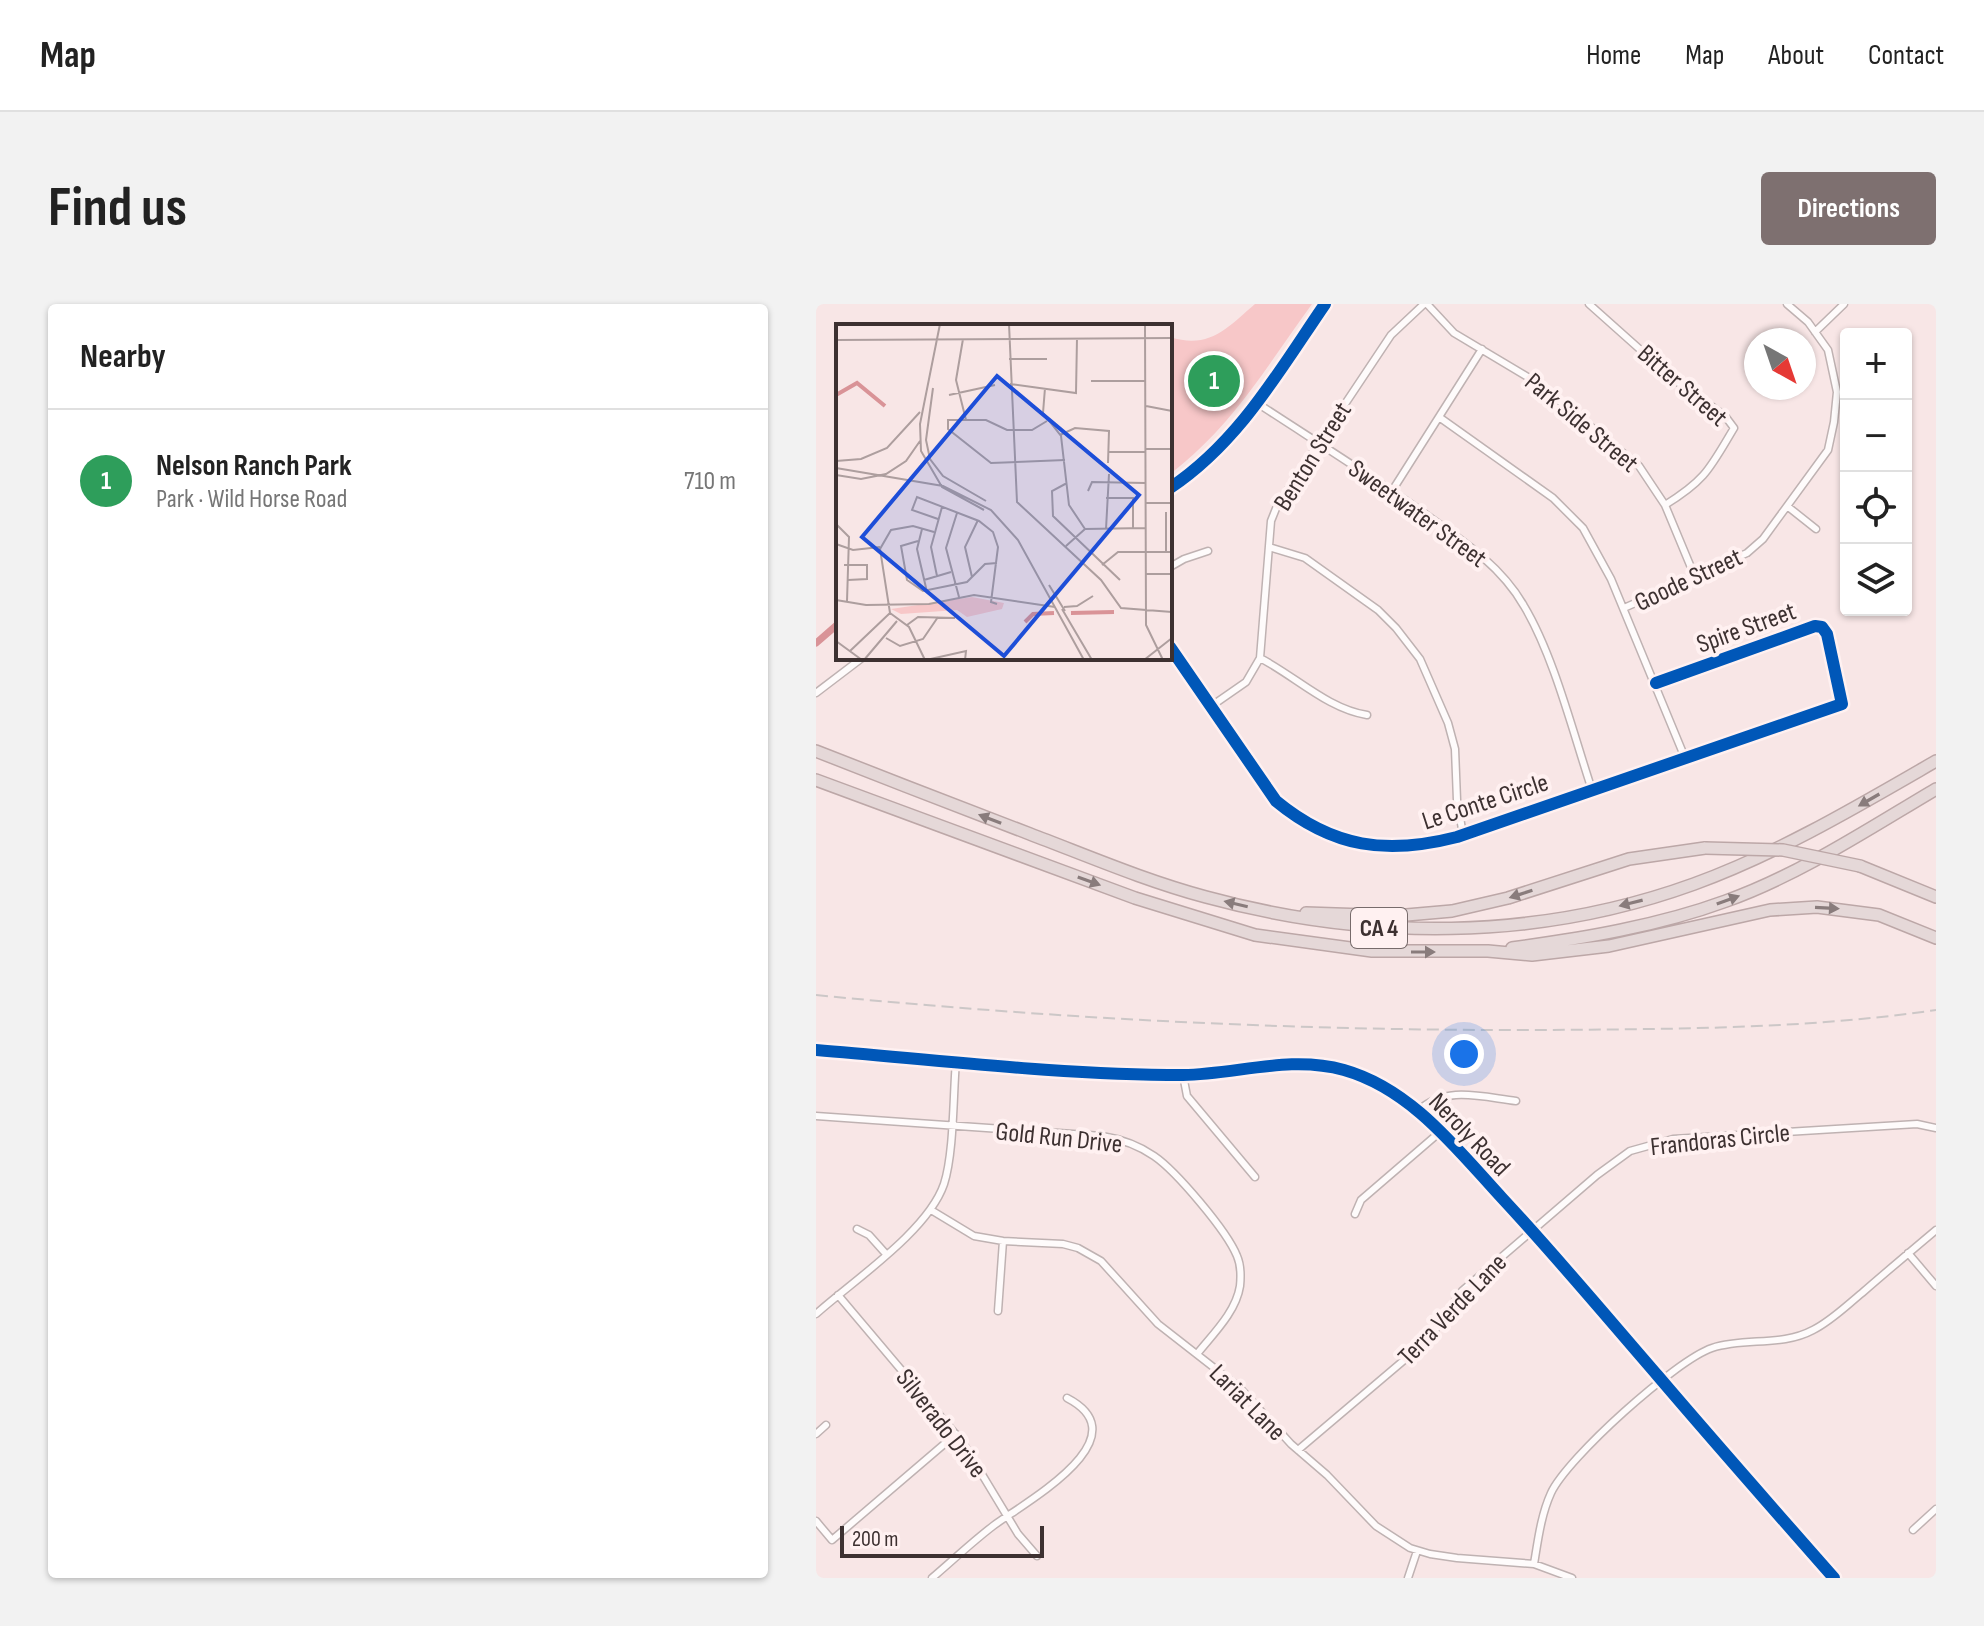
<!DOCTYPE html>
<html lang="en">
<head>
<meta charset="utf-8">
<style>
	:root { --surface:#fff; --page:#f2f2f2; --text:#222; --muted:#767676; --line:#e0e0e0; --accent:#7e7070 }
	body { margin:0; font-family:"Sofia Sans Condensed",sans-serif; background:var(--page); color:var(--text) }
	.controls { position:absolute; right:24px; top:24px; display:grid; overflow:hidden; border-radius:8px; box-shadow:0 2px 6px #0004 }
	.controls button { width:72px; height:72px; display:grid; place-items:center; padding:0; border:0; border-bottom:2px solid var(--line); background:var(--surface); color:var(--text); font:40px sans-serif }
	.compass { position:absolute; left:928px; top:24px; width:72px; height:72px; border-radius:50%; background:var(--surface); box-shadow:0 2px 6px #0004; rotate:140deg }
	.scale { position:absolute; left:24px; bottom:20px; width:204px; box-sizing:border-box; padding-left:8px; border:4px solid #3d3131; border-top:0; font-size:22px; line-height:28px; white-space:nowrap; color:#3d3131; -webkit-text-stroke:6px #fff1f1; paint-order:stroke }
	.you { position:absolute; left:648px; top:750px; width:28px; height:28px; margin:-20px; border:6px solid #fff; border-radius:50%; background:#1a73e8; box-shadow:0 0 0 12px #1a73e833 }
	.badge { display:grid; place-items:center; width:52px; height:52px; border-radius:50%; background:var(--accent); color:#fff; font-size:26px; font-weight:700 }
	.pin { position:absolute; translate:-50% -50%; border:4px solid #fff; box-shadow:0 2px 8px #0006 }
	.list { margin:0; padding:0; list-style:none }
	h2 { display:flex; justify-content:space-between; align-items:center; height:104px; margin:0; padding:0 32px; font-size:34px }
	h2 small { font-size:26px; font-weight:400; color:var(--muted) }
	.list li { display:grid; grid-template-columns:52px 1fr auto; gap:24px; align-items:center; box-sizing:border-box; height:144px; padding:0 32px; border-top:2px solid var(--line) }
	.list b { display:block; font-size:30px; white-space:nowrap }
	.list p { margin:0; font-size:26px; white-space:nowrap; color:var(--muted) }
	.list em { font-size:26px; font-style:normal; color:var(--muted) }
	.icon { flex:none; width:44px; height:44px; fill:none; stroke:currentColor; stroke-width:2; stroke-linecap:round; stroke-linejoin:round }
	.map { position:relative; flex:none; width:1120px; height:1274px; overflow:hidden; border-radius:8px }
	header { display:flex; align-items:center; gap:48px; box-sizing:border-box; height:112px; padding:0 40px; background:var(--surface); border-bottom:2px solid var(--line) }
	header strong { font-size:38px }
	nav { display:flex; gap:44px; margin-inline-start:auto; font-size:28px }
	.intro { display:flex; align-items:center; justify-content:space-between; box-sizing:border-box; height:192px; padding:0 48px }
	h1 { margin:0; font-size:56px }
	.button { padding:20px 36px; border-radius:8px; background:var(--accent); color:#fff; font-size:28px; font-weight:700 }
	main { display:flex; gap:48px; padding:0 48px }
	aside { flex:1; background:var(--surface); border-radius:8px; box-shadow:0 2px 6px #0004 }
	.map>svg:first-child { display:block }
	.green { fill:#f7c7c8 }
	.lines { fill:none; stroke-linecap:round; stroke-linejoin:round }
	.canal { stroke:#d99397; stroke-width:7 }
	.minor-casing { stroke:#bfb2b2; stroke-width:9 }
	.tertiary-casing { stroke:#bfb2b2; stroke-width:10 }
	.motorway-casing { stroke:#bca7a7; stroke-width:14 }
	.minor { stroke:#fefbfb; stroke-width:6 }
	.tertiary { stroke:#fefbfb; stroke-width:7 }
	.motorway { stroke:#e5d8d8; stroke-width:11 }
	.rail { stroke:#ccc7c7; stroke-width:2; stroke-dasharray:12 6; stroke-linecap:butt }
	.motorway-bridge-casing { stroke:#bca7a7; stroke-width:14; stroke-linecap:butt }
	.motorway-bridge { stroke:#e5d8d8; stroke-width:11 }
	.cycleway-casing { stroke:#fff1f1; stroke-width:17 }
	.cycleway { stroke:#0057b8; stroke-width:12 }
	.oneway { fill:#897c7c }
	.labels { text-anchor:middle; stroke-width:8; stroke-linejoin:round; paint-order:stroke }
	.shield { fill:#fff1f1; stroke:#776b6b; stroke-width:2 }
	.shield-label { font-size:24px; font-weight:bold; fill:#3d3131 }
	.street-label { font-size:26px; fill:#3d3131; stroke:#fff1f1 }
	.inset-river { fill:none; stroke:#d99397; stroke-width:4 }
	.inset-road { fill:none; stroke:#ad9e9e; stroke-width:2 }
	.view { fill:#1d4ed8; fill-opacity:0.15; stroke:#1d4ed8; stroke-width:4 }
	.inset-edge { fill:none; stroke:#3d3131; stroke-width:4 }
</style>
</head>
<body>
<header>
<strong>Map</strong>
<nav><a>Home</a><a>Map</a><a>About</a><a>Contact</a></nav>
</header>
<div class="intro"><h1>Find us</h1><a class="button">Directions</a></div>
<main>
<aside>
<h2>Nearby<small></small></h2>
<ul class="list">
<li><span class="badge" style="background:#2e9e5b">1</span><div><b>Nelson Ranch Park</b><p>Park · Wild Horse Road</p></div><em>710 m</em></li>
</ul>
</aside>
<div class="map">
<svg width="1120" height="1274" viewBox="0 0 1120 1274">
	<rect width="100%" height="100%" fill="#f8e6e6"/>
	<path class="green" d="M 439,0 L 496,0 C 450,63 417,122 354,170 L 354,33 C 394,46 412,23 439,0 Z"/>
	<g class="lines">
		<path class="canal" d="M 0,339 L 22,320"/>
		<g class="minor-casing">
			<path id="minor" d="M 611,0 L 638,29 L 720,78 L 823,162 L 849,201 L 879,273
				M 773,0 L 856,74 L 909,112 L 918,124 C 894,164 890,176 849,201
				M 999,28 L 1028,0
				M 441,99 C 496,135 552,170 605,207 C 643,234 685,261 708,302 C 738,352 757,429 776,486
				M 623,113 L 737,194 L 767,224 L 795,275 L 869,454
				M 576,187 L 666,45
				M 971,202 L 1000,225
				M 453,243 L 489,254 L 562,306 L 580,324 L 604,355 L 632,419 L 639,445 L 641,496 L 647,531
				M 354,263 L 368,255 L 392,247
				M 808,304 L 931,249 L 947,235 L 1012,146 L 1018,118 L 1021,88 L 1012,46 L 992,18 L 971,0
				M 354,343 L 460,497 C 517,544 571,551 641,533 L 1026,400 L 1011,330 L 1006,323 L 999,322 L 840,379
				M 444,354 C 479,372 512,405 551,411
				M 0,389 L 46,354
				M 394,403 L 430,378 L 444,354 L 455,217 L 461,202 L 575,31 L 608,0
				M 367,771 L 371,792 L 439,873
				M 602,807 C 629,781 666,793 700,797
				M 0,812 L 286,832 C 305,835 322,841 338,852 C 360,867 411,927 421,952 C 425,961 425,972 424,982 C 420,1008 397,1030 381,1050
				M 115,906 L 158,932 L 187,937 L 247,940 L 262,944 L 285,957 L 342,1020 L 424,1084 L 475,1140 L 511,1171 L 560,1222 L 594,1244 L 614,1250 L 641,1254 L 718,1260 L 756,1274
				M 539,910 L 545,896 L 624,828
				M 41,925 L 53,931 L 70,950
				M 1092,949 L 1120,982
				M 22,991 L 147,1139 L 202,1230 L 221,1252
				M 182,1007 L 187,937
				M 0,1010 C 38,976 112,927 128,880 C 138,849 137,792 140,757
				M 0,1130 L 10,1121
				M 482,1146 L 613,1035 L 646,987 L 781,871 L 814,847 L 857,835 L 1101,820 L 1120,824
				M 0,1217 L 16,1236 L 140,1130
				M 1097,1226 L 1120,1205
				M 718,1260 C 722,1236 725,1211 735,1189 C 751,1154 860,1056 896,1044 C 930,1033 965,1043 997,1026 C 1015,1017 1030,1002 1046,989 C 1070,968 1095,947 1120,926
				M 116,1274 C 136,1257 156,1238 177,1222 C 208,1199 328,1134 251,1094
				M 592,1274 L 601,1247"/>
		</g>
		<g class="tertiary-casing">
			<path id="tertiary" d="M 354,184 C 423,138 463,67 509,0
				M 0,746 C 122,756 245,771 367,771 C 422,770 474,751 528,766 C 595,785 640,844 686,894 C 740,952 790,1012 842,1072 C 900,1140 959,1207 1018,1274"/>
		</g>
		<g class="motorway-casing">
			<path id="motorway" d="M 0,447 C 71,475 143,503 214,530 C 272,552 330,577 390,593 C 551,637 721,637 878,580 C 963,549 1042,502 1120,457
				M 0,476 L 319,594 L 439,631 L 556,647 L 672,647 L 716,651 L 793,642 L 954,606 L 1001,603 L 1063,611 L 1120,634
				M 1044,562 L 1120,593
				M 490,609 L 579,612 L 636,607 L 692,594 L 813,555 L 889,544
				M 696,644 C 768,634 842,622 910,597 C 983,571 1054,524 1120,485"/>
		</g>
		<use href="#minor" class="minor"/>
		<use href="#tertiary" class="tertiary"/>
		<use href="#motorway" class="motorway"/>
		<path class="rail" d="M 0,691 C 242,715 485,727 729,726 C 859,725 991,725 1120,706"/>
		<g class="motorway-bridge-casing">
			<path id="motorway-bridge" d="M 889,544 L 967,546 L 1044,562"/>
		</g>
		<use href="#motorway-bridge" class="motorway-bridge"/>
		<g class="cycleway-casing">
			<path id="cycleway" d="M 354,184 C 423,138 463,67 509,0
				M 354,343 L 460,497 C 517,544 571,551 641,533 L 1026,400 L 1011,330 L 1006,323 L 999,322 L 840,379
				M 0,746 C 122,756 245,771 367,771 C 422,770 474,751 528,766 C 595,785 640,844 686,894 C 740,952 790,1012 842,1072 C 900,1140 959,1207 1018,1274"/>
		</g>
		<use href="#cycleway" class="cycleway"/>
	</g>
	<defs><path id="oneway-solid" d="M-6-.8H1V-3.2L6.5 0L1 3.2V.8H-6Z" transform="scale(2)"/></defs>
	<g class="oneway">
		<use href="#oneway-solid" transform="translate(1053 496) rotate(150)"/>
		<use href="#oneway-solid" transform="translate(174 515) rotate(-159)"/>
		<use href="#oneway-solid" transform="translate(273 577) rotate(20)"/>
		<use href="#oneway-solid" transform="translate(705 590) rotate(162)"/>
		<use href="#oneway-solid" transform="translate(912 596) rotate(-20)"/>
		<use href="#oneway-solid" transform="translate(815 599) rotate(166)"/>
		<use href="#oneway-solid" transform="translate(420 600) rotate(-167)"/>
		<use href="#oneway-solid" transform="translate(1011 604) rotate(3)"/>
		<use href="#oneway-solid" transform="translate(607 648)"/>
	</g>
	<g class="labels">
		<rect class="shield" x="535" y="604" width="56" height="40" rx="6"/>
		<g class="shield-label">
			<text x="563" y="632">CA 4</text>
		</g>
		<g class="street-label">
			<text transform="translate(867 81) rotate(41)" y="9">Bitter Street</text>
			<text transform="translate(766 118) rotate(40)" y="9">Park Side Street</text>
			<text transform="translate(496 152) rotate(-58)" y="9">Benton Street</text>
			<text transform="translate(602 209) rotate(36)" y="9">Sweetwater Street</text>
			<text transform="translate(872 275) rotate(-25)" y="9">Goode Street</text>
			<text transform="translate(930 323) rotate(-20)" y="9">Spire Street</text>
			<text transform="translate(669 497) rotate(-18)" y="9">Le Conte Circle</text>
			<text transform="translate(654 830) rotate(46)" y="9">Neroly Road</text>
			<text transform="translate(243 833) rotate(6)" y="9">Gold Run Drive</text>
			<text transform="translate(904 835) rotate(-6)" y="9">Frandoras Circle</text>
			<text transform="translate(636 1005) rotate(-46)" y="9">Terra Verde Lane</text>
			<text transform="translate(432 1098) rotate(45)" y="9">Lariat Lane</text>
			<text transform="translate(126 1119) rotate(52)" y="9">Silverado Drive</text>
		</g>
	</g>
	<g transform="translate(20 20)">
		<rect width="336" height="336" fill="#f8e6e6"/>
		<path d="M 136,273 L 168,279 L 166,285 L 131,293 L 121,286 L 65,290 L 55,285 Z" fill="#f7c7c8"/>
		<path class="inset-river" d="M 0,71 L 21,59 L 49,82M 235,289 L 278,288M 189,298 L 197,290 L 218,289"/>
		<path class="inset-road" d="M 104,0 L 84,100 L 85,127 L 106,163 L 148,186M 173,0 L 181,178 L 265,256 L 285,284 L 336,288M 309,0 L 310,301 L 327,336M 127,15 L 120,56 L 130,96M 0,16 L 336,14M 173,35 L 211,35M 255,57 L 309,57M 174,60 L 240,69 L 241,14M 97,64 L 90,116 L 94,135 L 107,152 L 150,177M 209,64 L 207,89 L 225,112 L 233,181 L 249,205M 113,71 L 159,61M 310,82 L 336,87M 211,97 L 196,106 L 171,106 L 150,96 L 112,96 L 112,105 L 155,139 L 229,136M 224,111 L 239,104 L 273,107 L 272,139M 309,125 L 336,125M 273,128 L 310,128M 0,137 L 25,135 L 51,124 L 84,88M 0,144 L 107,162 L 155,186 L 182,216 L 248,336M 0,151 L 25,155 L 50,150 L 70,137 L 84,117M 231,159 L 216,167 L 217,192 L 284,256M 252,167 L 256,158 L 309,159M 270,174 L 297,174 L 297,204M 309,179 L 336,179M 330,188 L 330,228M 121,189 L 110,224 L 123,273M 102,195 L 76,186 L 81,173 L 143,197 L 157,208 L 162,223 L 155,278 L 161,280M 0,200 L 13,213 L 11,277M 86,205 L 81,225 L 91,268M 270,205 L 273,150M 82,217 L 65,222 L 71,256 L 87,267 L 131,258 L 149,240 L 161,239M 0,220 L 17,226 L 44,223M 230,222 L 249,205 L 309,204M 8,241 L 31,241 L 31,255 L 12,256M 266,241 L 282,228 L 336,228M 309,250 L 336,250M 101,252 L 95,223 L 106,183M 136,253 L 129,223 L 142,196M 88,256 L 115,248M 213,261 L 229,287M 0,276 L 30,281 L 93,280 L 138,271 L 219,283M 228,283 L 241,282 L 257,272M 226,285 L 256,336M 71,301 L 82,293 L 119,294M 50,314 L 64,322 L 87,315 L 102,293M 0,317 L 26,336M 14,327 L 54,289M 28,336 L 61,297M 89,336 L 73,303 L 54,289 L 44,225 L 55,206 L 77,202 L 98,208M 90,336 L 130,327 L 129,336M 308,336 L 336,314"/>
		<path class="view" d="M 161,52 L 303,171 L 168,332 L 26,213 Z"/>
		<rect width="336" height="336" class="inset-edge"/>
	</g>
</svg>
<div class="controls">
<button>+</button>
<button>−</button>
<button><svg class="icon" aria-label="locate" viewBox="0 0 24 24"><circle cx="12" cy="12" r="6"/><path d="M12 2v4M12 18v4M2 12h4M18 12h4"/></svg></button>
<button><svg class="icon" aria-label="layers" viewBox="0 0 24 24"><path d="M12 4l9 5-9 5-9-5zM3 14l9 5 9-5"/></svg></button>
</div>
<svg class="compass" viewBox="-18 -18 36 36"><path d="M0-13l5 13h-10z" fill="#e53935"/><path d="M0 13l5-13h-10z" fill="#767676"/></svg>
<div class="scale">200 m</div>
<div class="you"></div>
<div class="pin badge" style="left:398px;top:77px;background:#2e9e5b">1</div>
</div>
</main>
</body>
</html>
